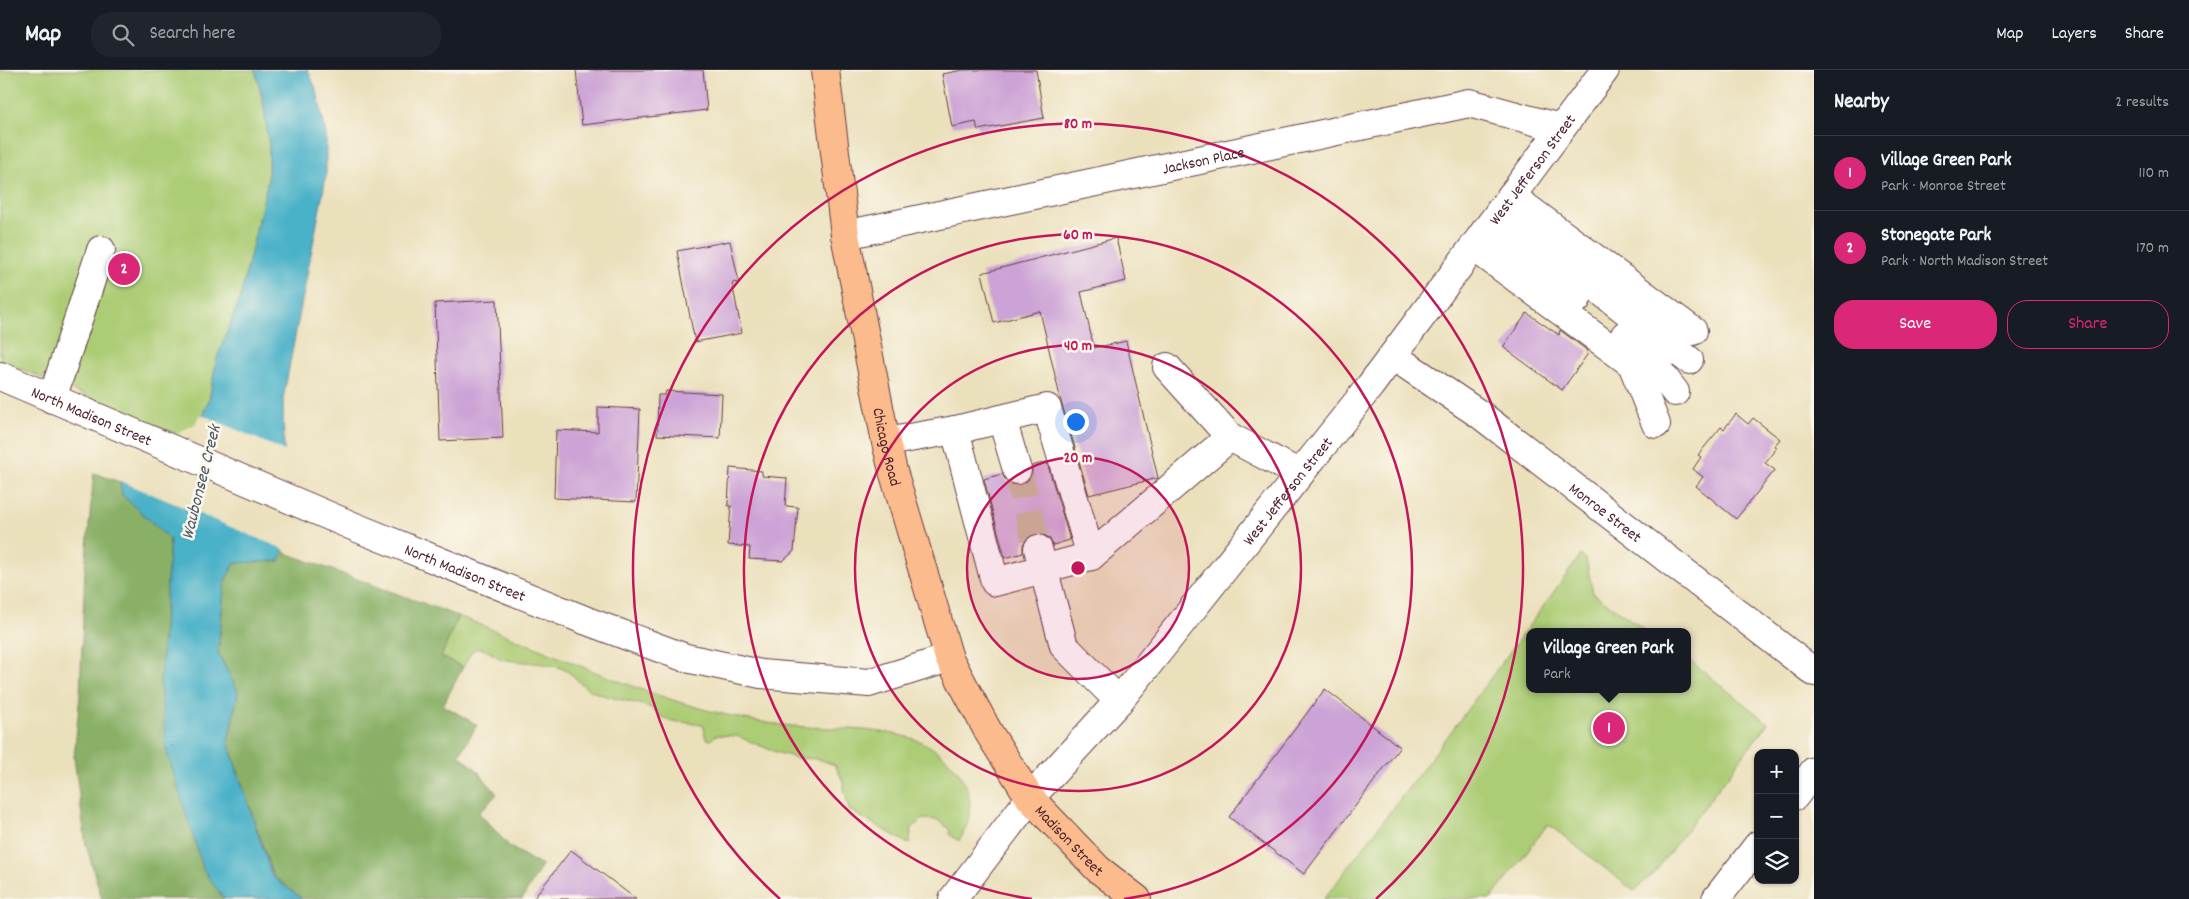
<!DOCTYPE html>
<html lang="en">
<head>
<meta charset="utf-8">
<style>
	:root { --surface:#171b24; --page:#20242c; --text:#f1f3f6; --muted:#9ea1a6; --line:#363941; --accent:#db2777 }
	body { margin:0; font-family:Dekko,sans-serif; background:var(--page); color:var(--text) }
	.controls { position:absolute; right:15px; bottom:15px; display:grid; overflow:hidden; border-radius:10px; box-shadow:0 1px 4px #0004 }
	.controls button { width:45px; height:45px; display:grid; place-items:center; padding:0; border:0; border-bottom:1px solid var(--line); background:var(--surface); color:var(--text); font:25px sans-serif }
	.you { position:absolute; left:1075px; top:351px; width:18px; height:18px; margin:-12px; border:4px solid #fff; border-radius:50%; background:#1a73e8; box-shadow:0 0 0 8px #1a73e833 }
	.badge { display:grid; place-items:center; width:32px; height:32px; border-radius:50%; background:var(--accent); color:#fff; font-size:16px; font-weight:700 }
	.pin { position:absolute; translate:-50% -50%; border:2px solid #fff; box-shadow:0 1px 5px #0006 }
	.popup { position:absolute; left:1526px; top:558px; width:165px; height:65px; box-sizing:border-box; display:grid; place-content:center; border-radius:10px; background:var(--surface); filter:drop-shadow(0 1px 4px #0005); font-size:16px; white-space:nowrap; color:var(--muted) }
	.popup b { font-size:19px; color:var(--text) }
	.popup::after { content:''; position:absolute; left:50%; top:100%; margin-left:-10px; border:10px solid transparent; border-top-color:var(--surface) }
	.list { margin:0; padding:0; list-style:none }
	h2 { display:flex; justify-content:space-between; align-items:center; height:65px; margin:0; padding:0 20px; font-size:21px }
	h2 small { font-size:16px; font-weight:400; color:var(--muted) }
	.list li { display:grid; grid-template-columns:32px 1fr auto; gap:15px; align-items:center; box-sizing:border-box; height:75px; padding:0 20px; border-top:1px solid var(--line) }
	.list b { display:block; font-size:19px; white-space:nowrap }
	.list p { margin:0; font-size:16px; white-space:nowrap; color:var(--muted) }
	.list em { font-size:16px; font-style:normal; color:var(--muted) }
	.actions { display:flex; gap:10px; padding:15px 20px }
	.actions a { flex:1; padding:11px 0; border:1px solid var(--accent); border-radius:20px; text-align:center; font-size:18px; color:var(--accent) }
	.actions .main { background:var(--accent); color:#fff }
	.icon { flex:none; width:28px; height:28px; fill:none; stroke:currentColor; stroke-width:2; stroke-linecap:round; stroke-linejoin:round }
	.map { position:relative; flex:none; width:1814px; height:829px; overflow:hidden }
	header { display:flex; align-items:center; gap:30px; box-sizing:border-box; height:70px; padding:0 25px; background:var(--surface); border-bottom:1px solid var(--line) }
	header strong { font-size:24px }
	nav { display:flex; gap:28px; margin-inline-start:auto; font-size:18px }
	.search { width:350px; height:45px; background:var(--page); display:flex; align-items:center; gap:12px; box-sizing:border-box; padding:0 18px; border-radius:20px; color:var(--muted); font-size:19px }
	main { display:flex }
	aside { flex:1; background:var(--surface) }
	.map>svg:first-child { display:block }
	.green { fill:#accc74; stroke:#7b7650 }
	.forest { fill:#89b066; stroke:#6a6848 }
	.water { fill:#49b1c8; stroke:#4a687a }
	.pier { fill:#ebe0bc }
	.building { fill:#cca3d6 }
	.lines { fill:none; stroke-linecap:round; stroke-linejoin:round }
	.minor-tunnel { stroke:#cbb99f; stroke-width:28; stroke-dasharray:28 14; stroke-linecap:butt }
	.minor-casing { stroke:#623c41; stroke-width:30 }
	.major-casing { stroke:#623c41; stroke-width:30 }
	.minor { stroke:#fff; stroke-width:28 }
	.major { stroke:#fbbb8d; stroke-width:28 }
	.ring { fill:none; stroke:#c2185b; stroke-width:2.5 }
	.labels { text-anchor:middle; stroke-width:5; stroke-linejoin:round; paint-order:stroke }
	.street-label { font-size:16px; fill:#4a1f2b; stroke:#fbf7ec }
	.water-label { font-size:18px; font-style:italic; fill:#4a596a; stroke:#fbf7ec }
	.centre { fill:#c2185b; stroke:#fbf7ec; stroke-width:2.5 }
	.ring-label { font-size:15px; text-anchor:middle; font-weight:bold; fill:#c2185b; stroke:#fbf7ec; stroke-width:5; stroke-linejoin:round; paint-order:stroke }
</style>
</head>
<body>
<header>
<strong>Map</strong>
<div class="search"><svg class="icon" aria-label="search" viewBox="0 0 24 24"><circle cx="10" cy="10" r="6"/><path d="M15 15l6 6"/></svg>Search here</div>
<nav><a>Map</a><a>Layers</a><a>Share</a></nav>
</header>
<main>
<div class="map">
<svg width="1814" height="829" viewBox="0 0 1814 829">
	<rect width="100%" height="100%" fill="#fbf7ec"/>
	<filter id="ink" filterUnits="userSpaceOnUse"><feTurbulence type="fractalNoise" baseFrequency=".02" numOctaves="2"/><feDisplacementMap in="SourceGraphic" scale="10" xChannelSelector="R" yChannelSelector="G"/><feConvolveMatrix kernelMatrix="1 2 1 2 8 2 1 2 1" color-interpolation-filters="sRGB"/></filter>
	<filter id="wash" filterUnits="userSpaceOnUse"><feTurbulence type="fractalNoise" baseFrequency=".0096" numOctaves="4" result="noise"/><feDisplacementMap in="SourceGraphic" scale="20" xChannelSelector="R" yChannelSelector="G"/><feGaussianBlur stdDeviation="1.12" result="paint"/><feColorMatrix in="noise" values="0 0 0 0 0 0 0 0 0 0 0 0 0 0 0 0 0 1.4 0 .05"/><feComposite in="paint" operator="in"/></filter>
	<g filter="url(#wash)">
		<rect width="100%" height="100%" fill="#ebe0bc"/>
		<path class="green" d="M 0,0 L 255,0 L 263,31 L 269,76 L 268,110 L 240,229 L 217,288 L 209,330 L 197,356 L 179,365 L 0,290 Z
			M 1581,485 L 1586,489 L 1593,523 L 1648,562 L 1530,562 L 1530,619 L 1688,619 L 1688,589 L 1768,653 L 1654,803 L 1634,821 L 1548,754 L 1491,829 L 1324,829 L 1450,663 Z
			M 458,546 C 565,587 677,645 792,656 C 828,659 900,657 929,676 C 965,698 983,733 959,771 L 950,765 L 949,759 L 938,750 L 922,749 L 912,758 L 909,774 L 849,740 L 842,709 L 835,695 L 818,689 L 796,688 L 773,681 L 737,666 L 716,665 L 711,670 L 707,669 L 705,666 L 704,656 C 691,651 676,654 663,648 C 658,646 655,639 649,637 C 629,630 608,629 590,620 C 579,614 574,604 563,599 C 550,593 521,592 506,590 C 494,588 483,573 472,581 L 463,597 L 441,587 Z"/>
		<path class="forest" d="M 94,403 L 120,412 L 122,425 L 170,469 L 160,614 L 204,801 L 224,829 L 102,829 L 86,775 L 74,688 L 80,625 L 85,498 Z
			M 283,482 L 458,546 L 441,587 L 463,597 L 443,635 L 477,655 L 459,685 L 476,699 L 497,724 L 479,743 L 510,777 L 542,796 L 522,829 L 302,829 L 273,806 L 228,672 L 238,622 L 218,583 L 225,510 L 235,493 L 280,491 Z"/>
		<path class="water" d="M 255,0 L 308,0 L 317,21 L 326,64 L 326,107 L 283,329 L 286,473 L 280,491 L 235,493 L 225,510 L 218,583 L 238,622 L 228,672 L 272,806 L 302,829 L 224,829 L 204,801 L 167,682 L 160,614 L 170,469 L 122,425 L 120,412 L 140,374 L 179,365 L 197,356 L 209,330 L 217,288 L 240,229 L 268,110 L 269,76 L 263,31 Z"/>
		<path class="pier" d="M 200,344 L 287,382 L 288,473 L 286,480 L 118,410 L 138,372 L 178,363 L 195,354 Z"/>
		<g id="blocks">
			<path class="building" d="M 576,0 L 703,0 L 707,40 L 582,55 Z
				M 963,0 L 1036,0 L 1044,48 L 978,60 L 976,52 L 952,57 L 942,4 Z
				M 1116,168 L 1126,211 L 1081,222 L 1094,278 L 1126,271 L 1158,408 L 1089,425 L 1061,331 L 1040,241 L 994,253 L 982,203 Z
				M 730,171 L 739,212 L 732,213 L 742,263 L 695,272 L 677,181 Z
				M 497,230 L 503,368 L 440,371 L 435,233 Z
				M 1527,243 L 1559,265 L 1560,260 L 1588,281 L 1587,285 L 1562,320 L 1503,277 Z
				M 666,321 L 722,324 L 720,368 L 657,365 L 658,325 L 665,325 Z
				M 598,337 L 640,339 L 636,432 L 554,428 L 556,360 L 598,362 Z
				M 1736,344 L 1748,354 L 1753,348 L 1780,369 L 1774,376 L 1777,377 L 1765,393 L 1775,400 L 1736,449 L 1696,416 L 1703,407 L 1693,399 L 1701,387 L 1698,385 L 1721,357 L 1724,359 Z
				M 1047,392 L 1070,470 L 1053,475 L 1049,468 L 1042,464 L 1034,464 L 1027,468 L 1023,474 L 1023,483 L 1005,488 L 984,409 L 1002,404 L 1007,412 L 1013,415 L 1021,415 L 1029,410 L 1032,404 L 1032,396 Z
				M 730,398 L 762,401 L 762,406 L 787,408 L 785,436 L 798,437 L 794,481 L 783,491 L 749,489 L 750,477 L 728,475 L 731,436 L 728,436 Z
				M 1325,619 L 1400,677 L 1304,804 L 1229,747 Z
				M 571,780 L 636,829 L 533,829 Z"/>
		</g>
	</g>
	<g filter="url(#ink)">
		<use href="#blocks" fill-opacity="0" stroke="#623c41" stroke-width="1"/>
		<g class="lines">
			<path class="minor-tunnel" d="M 1017,400 L 1038,479"/>
			<g class="minor-casing">
				<g id="minor">
					<path d="M 1511,126 L 1693,261"/>
					<path d="M 1499,142 L 1689,290"/>
					<path d="M 1485,161 L 1577,229"/>
					<path id="s1" d="M 845,165 L 1469,33 L 1560,58"/>
					<path d="M 1474,177 L 1632,294 L 1656,354"/>
					<path d="M 1625,265 L 1640,276 L 1675,322"/>
					<path id="s2" d="M 1393,286 L 1482,346 L 1814,602"/>
					<path id="s3" d="M 0,306 L 355,457 L 587,551 L 686,588 L 761,604 L 869,613 L 949,588"/>
					<path d="M 52,329 L 101,180"/>
					<path d="M 1002,349 L 1017,400"/>
					<path d="M 955,360 L 995,512 L 1091,486 L 1230,367 L 1167,297"/>
					<path d="M 1230,367 L 1300,404"/>
					<path d="M 886,372 L 955,360 L 1047,338 L 1091,486"/>
					<path d="M 1038,479 L 1064,576 L 1119,631"/>
					<path d="M 1795,726 L 1814,701"/>
					<path id="s4" d="M 953,829 L 1030,728 L 1119,631 L 1370,316 L 1605,0"/>
					<path d="M 1716,829 L 1758,775"/>
				</g>
			</g>
			<g class="major-casing">
				<g id="major">
					<path id="s5" d="M 825,0 L 845,165 L 886,372 L 893,401 L 949,588 L 989,663 L 1030,728 L 1098,799 L 1137,829"/>
				</g>
			</g>
			<use href="#minor" class="minor"/>
			<use href="#major" class="major"/>
		</g>
	</g>
	<circle cx="1078" cy="498" r="111" fill="#c2185b" fill-opacity=".12"/>
	<g class="ring">
		<circle cx="1078" cy="498" r="111"/>
		<circle cx="1078" cy="498" r="223"/>
		<path d="M1032 829A334 334 0 1 1 1124 829"/>
		<path d="M780 829A445 445 0 1 1 1376 829"/>
	</g>
	<g class="labels">
		<g class="street-label">
			<text dy="6" stroke="none"><textPath href="#s1" startOffset="366">Jackson Place</textPath></text>
			<text dy="6" stroke="none"><textPath href="#s4" startOffset="932">West Jefferson Street</textPath></text>
			<text dy="6" stroke="none"><textPath href="#s3" startOffset="100">North Madison Street</textPath></text>
			<text dy="6" stroke="none"><textPath href="#s5" startOffset="382">Chicago Road</textPath></text>
			<text dy="6" stroke="none"><textPath href="#s4" startOffset="528">West Jefferson Street</textPath></text>
			<text dy="6" stroke="none"><textPath href="#s2" startOffset="264">Monroe Street</textPath></text>
			<text dy="6" stroke="none"><textPath href="#s3" startOffset="505">North Madison Street</textPath></text>
			<text dy="6" stroke="none"><textPath href="#s5" startOffset="822">Madison Street</textPath></text>
		</g>
		<g class="water-label">
			<text transform="translate(200 412) rotate(-76)" y="6">Waubonsee Creek</text>
		</g>
	</g>
	<circle cx="1078" cy="498" r="8" class="centre"/>
	<g class="ring-label">
		<text x="1078" y="58">80 m</text>
		<text x="1078" y="169">60 m</text>
		<text x="1078" y="280">40 m</text>
		<text x="1078" y="392">20 m</text>
	</g>
</svg>
<div class="controls">
<button>+</button>
<button>−</button>
<button><svg class="icon" aria-label="layers" viewBox="0 0 24 24"><path d="M12 4l9 5-9 5-9-5zM3 14l9 5 9-5"/></svg></button>
</div>
<div class="you"></div>
<div class="pin badge" style="left:1609px;top:658px">1</div>
<div class="popup"><b>Village Green Park</b>Park</div>
<div class="pin badge" style="left:124px;top:199px">2</div>
</div>
<aside>
<h2>Nearby<small>2 results</small></h2>
<ul class="list">
<li><span class="badge">1</span><div><b>Village Green Park</b><p>Park · Monroe Street</p></div><em>110 m</em></li>
<li><span class="badge">2</span><div><b>Stonegate Park</b><p>Park · North Madison Street</p></div><em>170 m</em></li>
</ul>
<div class="actions"><a class="main">Save</a><a>Share</a></div>
</aside>
</main>
</body>
</html>
